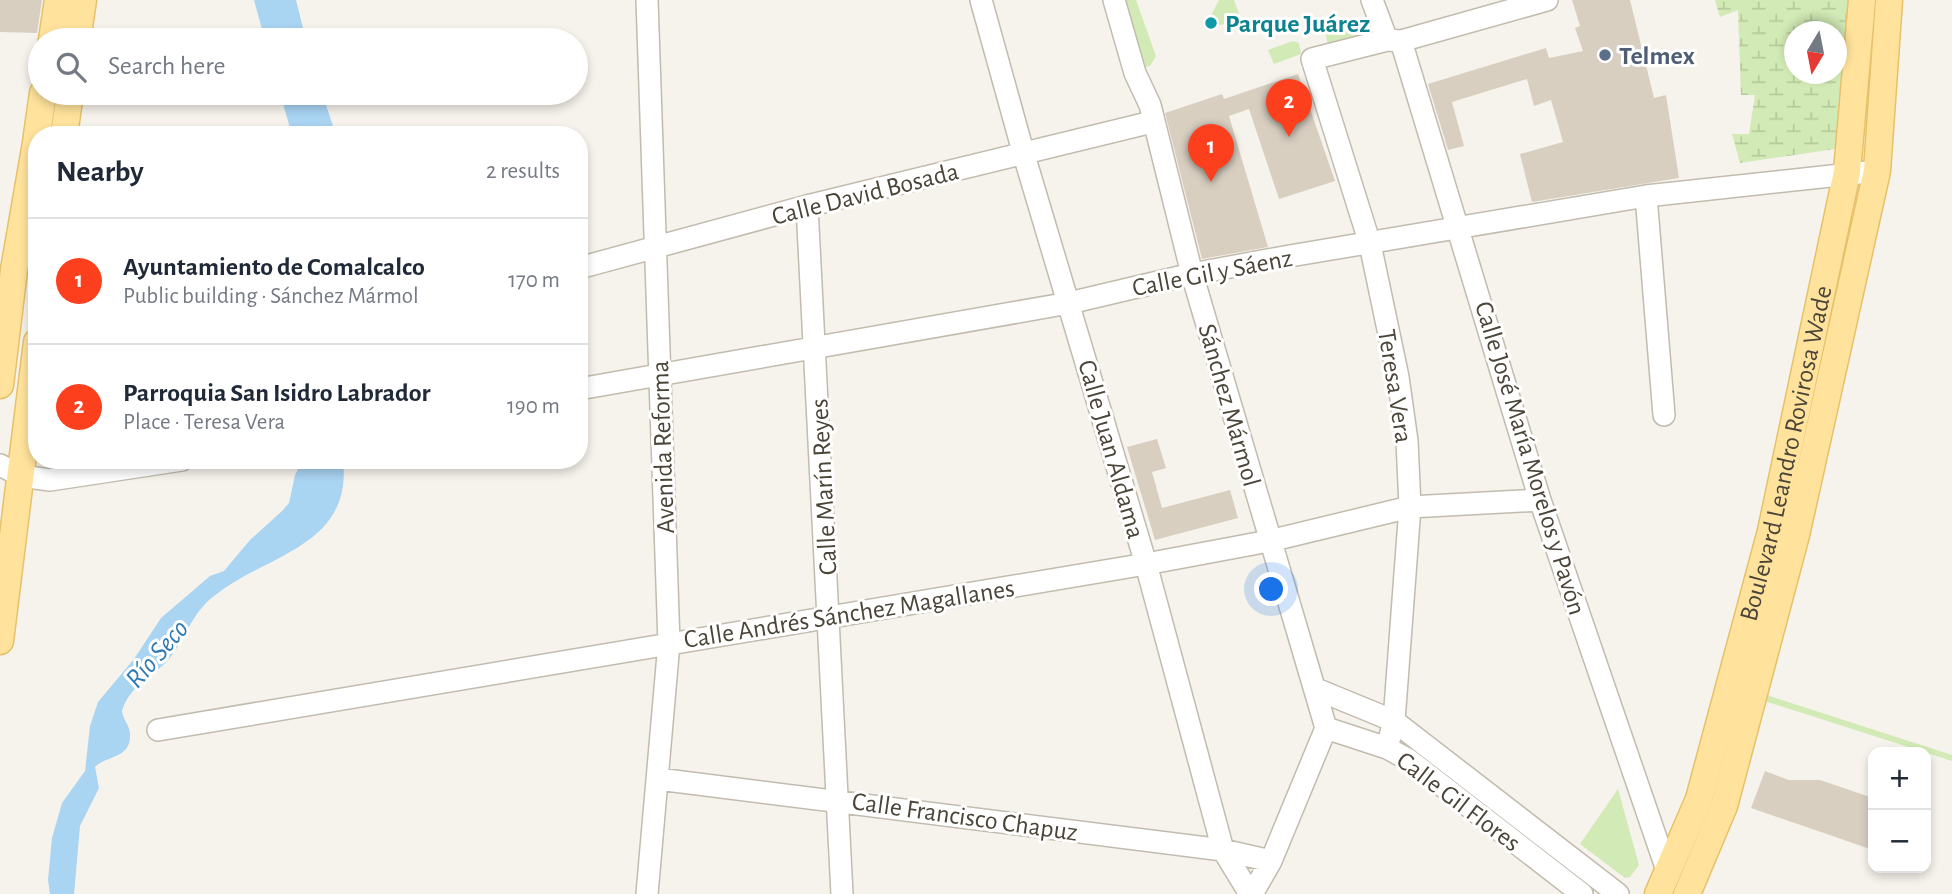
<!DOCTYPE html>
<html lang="en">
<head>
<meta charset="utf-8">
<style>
	:root { --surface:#fff; --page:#f2f2f3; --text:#1f2937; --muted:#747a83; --line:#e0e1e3; --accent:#fc3f1d }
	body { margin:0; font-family:"Alegreya Sans",sans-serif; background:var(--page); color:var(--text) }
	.controls { position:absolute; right:21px; bottom:21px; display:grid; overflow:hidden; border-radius:14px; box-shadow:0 4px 10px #0003 }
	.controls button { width:63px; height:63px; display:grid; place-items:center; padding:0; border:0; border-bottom:2px solid var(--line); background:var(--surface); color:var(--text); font:35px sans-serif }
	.compass { position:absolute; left:1784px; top:21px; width:63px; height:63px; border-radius:50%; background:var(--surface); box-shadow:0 4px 10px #0003; rotate:190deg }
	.you { position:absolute; left:1272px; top:590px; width:24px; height:24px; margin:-18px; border:5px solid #fff; border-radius:50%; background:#1a73e8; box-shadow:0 0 0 10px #1a73e833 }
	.badge { display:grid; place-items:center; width:46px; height:46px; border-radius:50%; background:var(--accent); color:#fff; font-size:23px; font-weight:700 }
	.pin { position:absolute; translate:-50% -58px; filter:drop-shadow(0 2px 4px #0008) }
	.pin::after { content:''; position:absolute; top:37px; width:24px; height:21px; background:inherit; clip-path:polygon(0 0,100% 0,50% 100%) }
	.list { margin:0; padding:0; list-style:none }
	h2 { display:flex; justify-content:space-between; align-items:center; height:91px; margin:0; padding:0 28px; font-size:30px }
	h2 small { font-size:23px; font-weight:400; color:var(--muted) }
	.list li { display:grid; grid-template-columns:46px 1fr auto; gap:21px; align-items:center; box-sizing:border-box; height:126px; padding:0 28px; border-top:2px solid var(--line) }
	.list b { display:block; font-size:26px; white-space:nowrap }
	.list p { margin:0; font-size:23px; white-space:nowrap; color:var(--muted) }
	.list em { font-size:23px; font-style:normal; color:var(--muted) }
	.icon { flex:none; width:38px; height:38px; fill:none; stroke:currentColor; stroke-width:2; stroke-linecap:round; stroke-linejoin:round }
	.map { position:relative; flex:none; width:1952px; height:894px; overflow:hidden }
	.search { position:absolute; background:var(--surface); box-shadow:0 4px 10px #0003; left:28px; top:28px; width:560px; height:77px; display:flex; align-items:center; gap:18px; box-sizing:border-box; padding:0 24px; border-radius:38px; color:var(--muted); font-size:26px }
	.panel { position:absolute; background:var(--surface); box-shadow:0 4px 10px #0003; left:28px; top:126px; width:560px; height:343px; border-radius:28px }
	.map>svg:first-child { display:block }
	.wetland { fill:url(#wetland-marsh); fill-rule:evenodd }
	.park { fill:#d2eab5 }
	.water { fill:#a9d4f2 }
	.building { fill:#d8cfc1 }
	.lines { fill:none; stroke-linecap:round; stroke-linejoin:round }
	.minor-casing { stroke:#c2bbae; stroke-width:24 }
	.major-casing { stroke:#e6c16a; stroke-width:29 }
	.minor { stroke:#fff; stroke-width:21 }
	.major { stroke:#ffe39c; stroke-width:26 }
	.culture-dot { fill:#0f9aa8; stroke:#fff; stroke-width:2.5 }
	.service-dot { fill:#5c6f8a; stroke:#fff; stroke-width:2.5 }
	.labels { text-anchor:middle; stroke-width:6; stroke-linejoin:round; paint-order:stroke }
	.culture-label { font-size:26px; font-weight:bold; fill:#0d838f; stroke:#fff; text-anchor:start }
	.service-label { font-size:26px; font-weight:bold; fill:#4e5e75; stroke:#fff; text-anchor:start }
	.street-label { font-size:26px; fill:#4b4439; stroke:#fff }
	.water-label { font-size:28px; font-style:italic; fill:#2e7ab2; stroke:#fff }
</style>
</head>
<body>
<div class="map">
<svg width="1952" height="894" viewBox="0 0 1952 894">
	<defs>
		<pattern id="wetland-marsh" width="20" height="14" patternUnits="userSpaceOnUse" patternTransform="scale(1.75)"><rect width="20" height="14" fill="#d2eab5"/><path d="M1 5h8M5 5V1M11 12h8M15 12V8" fill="none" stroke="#b6ca9c"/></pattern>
	</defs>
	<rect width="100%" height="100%" fill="#f6f3ec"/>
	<path class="wetland" d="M 1715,0 L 1851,0 L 1835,149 L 1740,163 L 1732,134 L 1749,134 L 1755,95 L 1741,95 L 1738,10 L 1720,17 ZM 1794,32 L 1836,32 L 1836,74 L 1794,74 Z"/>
	<path class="park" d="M 1121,0 L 1136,0 L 1156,56 L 1150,66 L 1141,68 Z
		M 1219,0 L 1234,0 L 1241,20 L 1212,27 L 1208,21 Z
		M 1342,24 L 1356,34 L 1356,39 L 1328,45 L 1325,31 Z
		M 1293,41 L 1299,43 L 1301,54 L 1274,64 L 1268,50 Z
		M 1757,692 L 1952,755 L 1952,761 L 1755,698 Z
		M 1618,789 L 1639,865 L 1630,877 L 1625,878 L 1580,844 Z"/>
	<path class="water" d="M 254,0 L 296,0 L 306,40 L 265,40 Z
		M 280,93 L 322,93 L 336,135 L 292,135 Z
		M 303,460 L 343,460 C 353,547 266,554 214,596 C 190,615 186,639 168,660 C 151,679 130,685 122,711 C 123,720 129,724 130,733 C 132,759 107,755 95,767 L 99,788 L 80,826 L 74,894 L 50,894 L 48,880 L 52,838 L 62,803 L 85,771 L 90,726 L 98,702 L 134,659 L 161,618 L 210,576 L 224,571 L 250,540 L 282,511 L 289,503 L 295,475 Z"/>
	<path class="building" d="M 0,0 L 42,0 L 37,33 L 0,32 Z
		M 1572,0 L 1630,0 L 1654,98 L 1666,95 L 1679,178 L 1532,202 L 1520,154 L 1563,142 L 1551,100 L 1534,106 L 1527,79 L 1452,102 L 1464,146 L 1448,150 L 1428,84 L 1546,48 L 1549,58 L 1583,51 L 1575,28 L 1580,26 Z
		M 1298,74 L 1335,181 L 1279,199 L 1249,109 L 1229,116 L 1268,247 L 1202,259 L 1165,113 L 1222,94 L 1224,99 Z
		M 1157,439 L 1166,468 L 1152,472 L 1162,508 L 1230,490 L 1238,518 L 1155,540 L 1127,447 Z
		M 1765,771 L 1789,780 L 1820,780 L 1873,798 L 1873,850 L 1751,808 Z"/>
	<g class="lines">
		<g class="minor-casing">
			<path id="minor" d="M 981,0 L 1024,155 L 1146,564 L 1223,850 L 1250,894
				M 1114,0 L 1135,73 L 1150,105 L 1192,274 L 1326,728
				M 1372,0 L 1387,40
				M 1401,41 L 1540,500 L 1668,873
				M 1646,196 L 1664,415
				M 807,206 L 842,894
				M 579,268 L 807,206 L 1152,122
				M 579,389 L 1069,303 L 1192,274 L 1284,257 L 1646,196 L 1877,171
				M 0,465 L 21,476 L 50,480 L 182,460
				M 1316,689 L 1394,721 L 1618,894
				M 1326,728 L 1387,748 L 1409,760 L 1582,894
				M 158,730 L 1146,564 L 1269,541 L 1410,507 L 1540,500
				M 1387,748 L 1394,721 L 1410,507 L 1407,441 L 1398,377 L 1370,244 L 1312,59 L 1387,40 L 1401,41 L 1547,0
				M 658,779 L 1223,850 L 1271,861
				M 647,894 L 669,643 L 647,0
				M 1252,894 L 1271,861 L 1326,728"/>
		</g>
		<g class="major-casing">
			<g id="major">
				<path d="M 52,40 L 58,0"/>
				<path d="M 77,40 L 83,0"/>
				<path d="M 37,135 L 43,93"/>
				<path d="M 64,135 L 70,93"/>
				<path d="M 0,385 L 14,270 L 37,137"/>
				<path d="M 0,641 L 37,342"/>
				<path id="s1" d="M 1658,894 L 1699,799 L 1771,531 L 1847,172 L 1862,0"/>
				<path d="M 1687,894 L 1724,806 L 1796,535 L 1877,171 L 1889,0"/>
			</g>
		</g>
		<use href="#minor" class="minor"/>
		<use href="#major" class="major"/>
	</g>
	<circle class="culture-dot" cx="1211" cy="23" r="7"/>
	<circle class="service-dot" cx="1605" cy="55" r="7"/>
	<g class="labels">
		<g class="culture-label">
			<text x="1225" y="32">Parque Juárez</text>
		</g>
		<g class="service-label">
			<text x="1619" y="64">Telmex</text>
		</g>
		<g class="street-label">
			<text transform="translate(865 193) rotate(-14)" y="9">Calle David Bosada</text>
			<text transform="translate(1212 272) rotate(-11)" y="9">Calle Gil y Sáenz</text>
			<text transform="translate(1396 386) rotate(81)" y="9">Teresa Vera</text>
			<text transform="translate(1230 405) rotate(74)" y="9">Sánchez Mármol</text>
			<text transform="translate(662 447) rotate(-92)" y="9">Avenida Reforma</text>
			<text transform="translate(1112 449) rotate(74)" y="9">Calle Juan Aldama</text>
			<text dy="9" stroke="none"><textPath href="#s1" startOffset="460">Boulevard Leandro Rovirosa Wade</textPath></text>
			<text transform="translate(1531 458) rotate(73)" y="9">Calle José María Morelos y Pavón</text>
			<text transform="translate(823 487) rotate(-93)" y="9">Calle Marín Reyes</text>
			<text transform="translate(849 613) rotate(-9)" y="9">Calle Andrés Sánchez Magallanes</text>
			<text transform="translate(1459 801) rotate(37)" y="9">Calle Gil Flores</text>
			<text transform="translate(965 816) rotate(8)" y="9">Calle Francisco Chapuz</text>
		</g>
		<g class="water-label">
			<text transform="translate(156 653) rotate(-49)" y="10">Río Seco</text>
		</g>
	</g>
</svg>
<div class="controls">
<button>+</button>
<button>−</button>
</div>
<svg class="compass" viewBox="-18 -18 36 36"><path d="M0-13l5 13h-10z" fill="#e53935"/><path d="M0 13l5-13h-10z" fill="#747a83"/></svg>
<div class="you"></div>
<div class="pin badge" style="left:1211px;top:182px">1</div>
<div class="pin badge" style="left:1289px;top:137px">2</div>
<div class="search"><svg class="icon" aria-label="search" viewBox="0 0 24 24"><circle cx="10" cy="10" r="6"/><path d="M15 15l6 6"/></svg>Search here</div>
<section class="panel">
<h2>Nearby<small>2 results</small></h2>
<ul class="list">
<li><span class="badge">1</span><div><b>Ayuntamiento de Comalcalco</b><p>Public building · Sánchez Mármol</p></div><em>170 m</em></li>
<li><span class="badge">2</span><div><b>Parroquia San Isidro Labrador</b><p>Place · Teresa Vera</p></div><em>190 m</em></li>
</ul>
</section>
</div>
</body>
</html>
